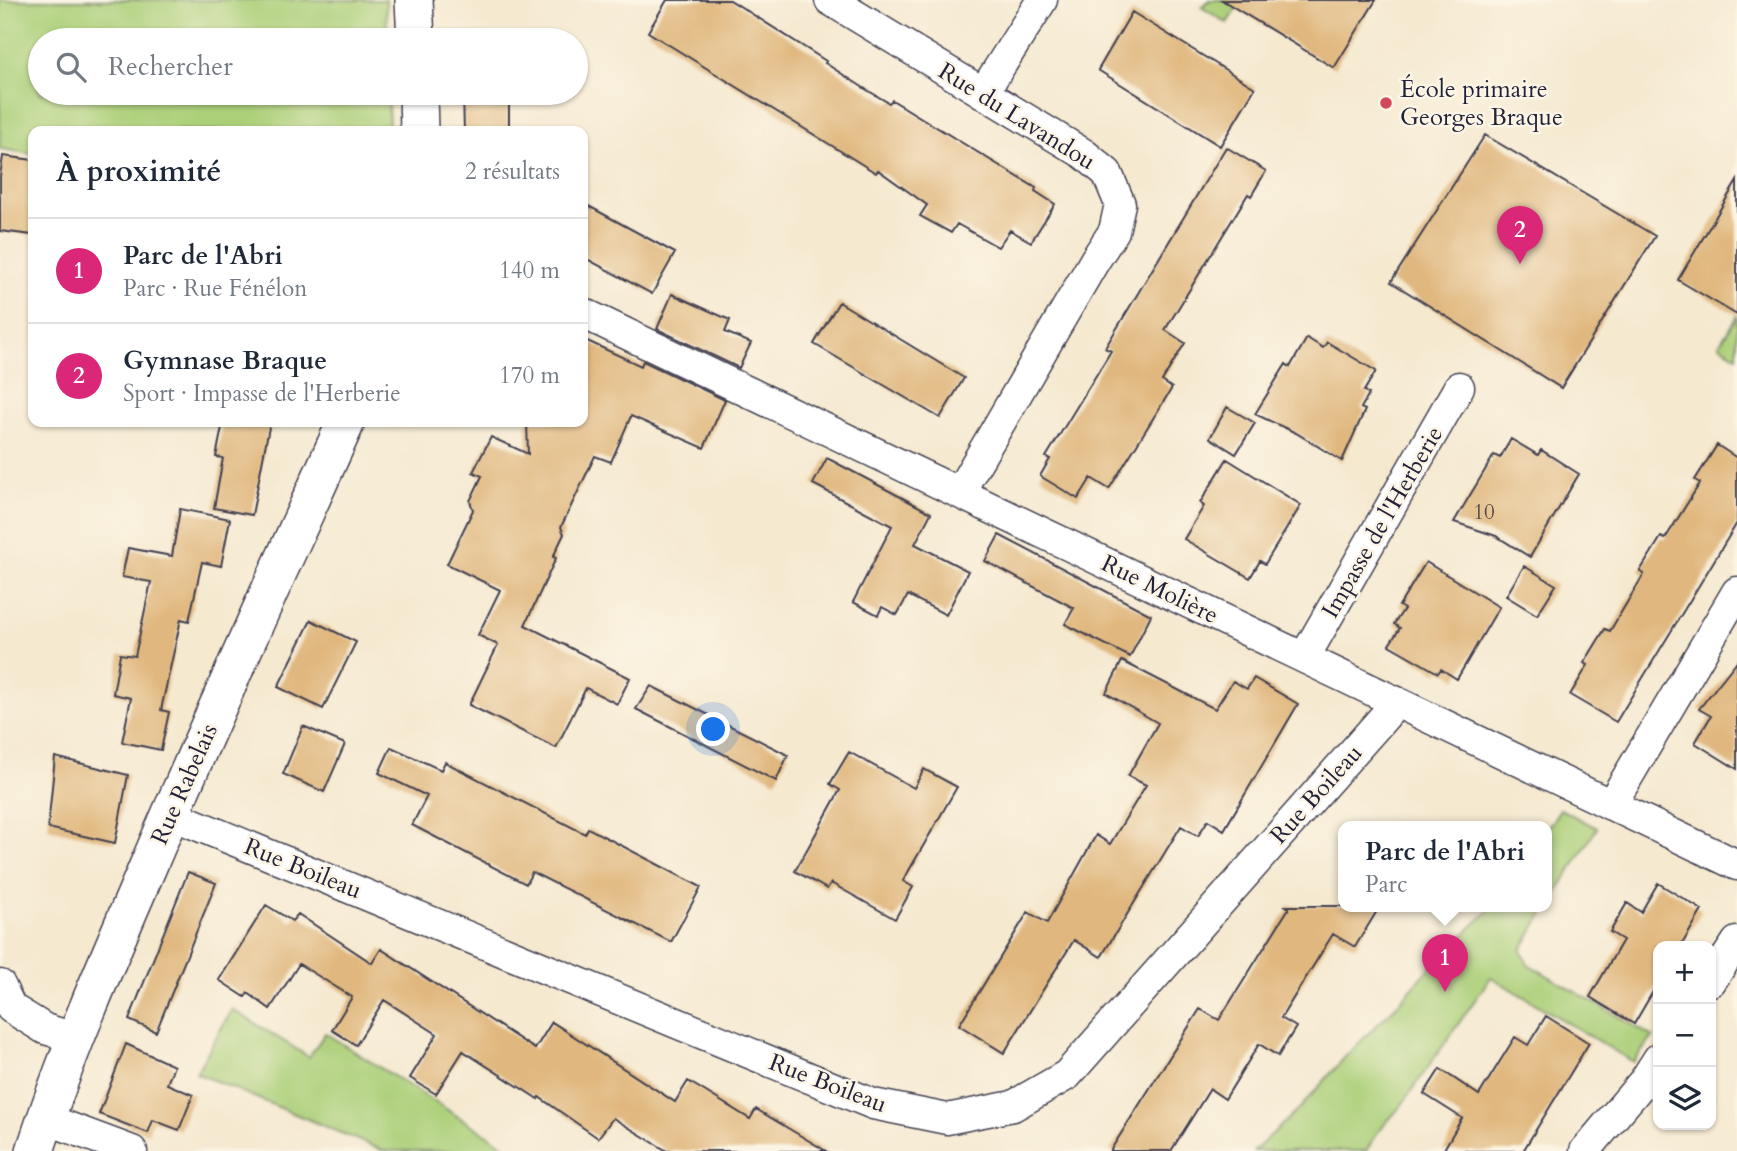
<!DOCTYPE html>
<html lang="fr">
<head>
<meta charset="utf-8">
<style>
	:root { --surface:#fff; --page:#f6f6f7; --text:#1f2937; --muted:#747a83; --line:#e0e1e3; --accent:#db2777 }
	body { margin:0; font-family:Cardo,serif; background:var(--page); color:var(--text) }
	.controls { position:absolute; right:21px; bottom:21px; display:grid; overflow:hidden; border-radius:14px; box-shadow:0 2px 5px #0004 }
	.controls button { width:63px; height:63px; display:grid; place-items:center; padding:0; border:0; border-bottom:2px solid var(--line); background:var(--surface); color:var(--text); font:35px sans-serif }
	.you { position:absolute; left:714px; top:730px; width:24px; height:24px; margin:-18px; border:5px solid #fff; border-radius:50%; background:#1a73e8; box-shadow:0 0 0 10px #1a73e833 }
	.badge { display:grid; place-items:center; width:46px; height:46px; border-radius:50%; background:var(--accent); color:#fff; font-size:23px; font-weight:700 }
	.pin { position:absolute; translate:-50% -58px; filter:drop-shadow(0 2px 4px #0008) }
	.pin::after { content:''; position:absolute; top:37px; width:24px; height:21px; background:inherit; clip-path:polygon(0 0,100% 0,50% 100%) }
	.popup { position:absolute; left:1338px; top:821px; width:214px; height:91px; box-sizing:border-box; display:grid; place-content:center; border-radius:14px; background:var(--surface); filter:drop-shadow(0 2px 5px #0005); font-size:23px; white-space:nowrap; color:var(--muted) }
	.popup b { font-size:26px; color:var(--text) }
	.popup::after { content:''; position:absolute; left:50%; top:100%; margin-left:-14px; border:14px solid transparent; border-top-color:var(--surface) }
	.list { margin:0; padding:0; list-style:none }
	h2 { display:flex; justify-content:space-between; align-items:center; height:91px; margin:0; padding:0 28px; font-size:30px }
	h2 small { font-size:23px; font-weight:400; color:var(--muted) }
	.list li { display:grid; grid-template-columns:46px 1fr auto; gap:21px; align-items:center; box-sizing:border-box; height:105px; padding:0 28px; border-top:2px solid var(--line) }
	.list b { display:block; font-size:26px; white-space:nowrap }
	.list p { margin:0; font-size:23px; white-space:nowrap; color:var(--muted) }
	.list em { font-size:23px; font-style:normal; color:var(--muted) }
	.icon { flex:none; width:38px; height:38px; fill:none; stroke:currentColor; stroke-width:2; stroke-linecap:round; stroke-linejoin:round }
	.map { position:relative; flex:none; width:1737px; height:1151px; overflow:hidden }
	.search { position:absolute; background:var(--surface); box-shadow:0 2px 5px #0004; left:28px; top:28px; width:560px; height:77px; display:flex; align-items:center; gap:18px; box-sizing:border-box; padding:0 24px; border-radius:38px; color:var(--muted); font-size:26px }
	.panel { position:absolute; background:var(--surface); box-shadow:0 2px 5px #0004; left:28px; top:126px; width:560px; height:301px; border-radius:14px }
	.map>svg:first-child { display:block }
	.green { fill:#abcf78; stroke:#66785a; stroke-width:2 }
	.building { fill:#e0b77e }
	.lines { fill:none; stroke-linecap:round; stroke-linejoin:round }
	.minor-casing { stroke:#424051; stroke-width:33 }
	.tertiary-casing { stroke:#424051; stroke-width:40 }
	.minor { stroke:#fff; stroke-width:30 }
	.tertiary { stroke:#fff; stroke-width:37 }
	.poi-dot { fill:#d1495b; stroke:#fcf5e5; stroke-width:2.5 }
	.labels { text-anchor:middle; stroke-width:5; stroke-linejoin:round; paint-order:stroke }
	.number-label { font-size:21px; fill:#52474c }
	.poi-label { font-size:24px; fill:#22223b; stroke:#fcf5e5; text-anchor:start }
	.street-label { font-size:24px; fill:#22223b; stroke:#fcf5e5 }
</style>
</head>
<body>
<div class="map">
<svg width="1737" height="1151" viewBox="0 0 1737 1151">
	<rect width="100%" height="100%" fill="#fcf5e5"/>
	<filter id="ink" filterUnits="userSpaceOnUse"><feTurbulence type="fractalNoise" baseFrequency=".0143" numOctaves="2"/><feDisplacementMap in="SourceGraphic" scale="14" xChannelSelector="R" yChannelSelector="G"/><feConvolveMatrix kernelMatrix="1 2 1 2 8 2 1 2 1" color-interpolation-filters="sRGB"/></filter>
	<filter id="wash" filterUnits="userSpaceOnUse"><feTurbulence type="fractalNoise" baseFrequency=".00686" numOctaves="4" result="noise"/><feDisplacementMap in="SourceGraphic" scale="28" xChannelSelector="R" yChannelSelector="G"/><feGaussianBlur stdDeviation="1.57" result="paint"/><feColorMatrix in="noise" values="0 0 0 0 0 0 0 0 0 0 0 0 0 0 0 0 0 1.4 0 .05"/><feComposite in="paint" operator="in"/></filter>
	<g filter="url(#wash)">
		<rect width="100%" height="100%" fill="#f5e9d0"/>
		<path class="green" d="M 0,0 L 386,0 L 387,40 L 40,40 L 40,93 L 388,93 L 389,131 L 33,131 L 33,154 L 0,149 Z
			M 1210,0 L 1242,0 L 1227,23 L 1201,7 Z
			M 1737,316 L 1737,356 L 1719,345 Z
			M 1560,809 L 1597,828 L 1521,950 L 1528,964 L 1653,1037 L 1633,1062 L 1491,977 L 1401,1106 L 1378,1132 L 1366,1151 L 1254,1151 L 1301,1107 L 1347,1055 L 1395,1007 L 1440,957 L 1494,906 L 1546,906 L 1547,829 Z
			M 232,1009 L 309,1057 L 325,1033 L 513,1151 L 384,1151 L 196,1073 Z"/>
		<g id="blocks">
			<path class="building" d="M 667,0 L 730,0 L 826,61 L 825,63 L 867,90 L 889,103 L 892,100 L 1036,188 L 1035,191 L 1055,204 L 1031,242 L 1010,230 L 998,247 L 957,224 L 951,233 L 920,216 L 927,205 L 878,170 L 876,173 L 648,32 Z
				M 1222,0 L 1376,0 L 1334,68 Z
				M 1132,12 L 1255,88 L 1220,146 L 1098,70 Z
				M 463,93 L 509,93 L 509,131 L 464,131 Z
				M 1485,135 L 1655,236 L 1561,388 L 1391,282 Z
				M 1226,147 L 1266,171 L 1251,196 L 1248,194 L 1165,330 L 1185,343 L 1162,381 L 1172,388 L 1109,489 L 1091,478 L 1078,499 L 1040,476 L 1050,459 L 1046,457 L 1111,351 L 1105,348 Z
				M 3,156 L 33,160 L 33,235 L 0,231 L 0,176 Z
				M 1737,181 L 1737,315 L 1678,280 Z
				M 583,203 L 675,253 L 652,294 L 583,257 Z
				M 672,294 L 730,320 L 725,332 L 751,343 L 739,368 L 657,329 Z
				M 839,302 L 964,378 L 940,418 L 814,344 Z
				M 1307,338 L 1323,348 L 1327,342 L 1376,371 L 1364,391 L 1369,394 L 1361,408 L 1365,410 L 1342,461 L 1296,433 L 1255,414 L 1286,364 L 1290,367 Z
				M 583,339 L 641,366 L 643,361 L 725,400 L 704,448 L 631,416 L 611,462 L 595,456 L 561,527 L 564,534 L 553,557 L 556,558 L 525,625 L 630,678 L 617,704 L 586,688 L 556,748 L 469,705 L 498,645 L 478,635 L 500,590 L 447,564 L 473,510 L 470,501 L 482,476 L 473,472 L 491,437 L 528,454 L 527,422 L 583,422 Z
				M 1227,407 L 1255,423 L 1236,454 L 1210,438 Z
				M 223,422 L 270,422 L 252,515 L 214,508 L 223,458 L 216,457 Z
				M 1511,439 L 1538,455 L 1541,450 L 1579,474 L 1530,557 L 1496,536 L 1454,522 L 1494,455 L 1500,458 Z
				M 1717,445 L 1737,458 L 1737,523 L 1616,722 L 1570,695 L 1588,665 L 1584,663 L 1605,629 L 1610,631 L 1644,574 L 1640,571 L 1661,537 L 1665,539 L 1700,483 L 1695,480 Z
				M 827,458 L 931,513 L 915,544 L 968,571 L 946,615 L 908,595 L 897,615 L 882,607 L 878,615 L 853,602 L 892,526 L 813,484 Z
				M 1227,459 L 1301,505 L 1265,564 L 1260,561 L 1250,578 L 1184,539 L 1204,506 L 1200,503 Z
				M 180,509 L 230,519 L 221,566 L 202,562 L 189,621 L 181,619 L 161,710 L 169,712 L 161,750 L 122,742 L 131,698 L 113,694 L 120,654 L 135,656 L 151,582 L 122,577 L 128,548 L 172,556 Z
				M 999,535 L 1151,615 L 1130,657 L 1065,624 L 1074,608 L 985,561 Z
				M 1426,562 L 1499,607 L 1457,679 L 1441,669 L 1438,673 L 1389,645 L 1400,628 L 1394,624 L 1404,609 L 1399,606 Z
				M 1524,566 L 1556,585 L 1537,615 L 1506,596 Z
				M 311,620 L 356,642 L 323,709 L 278,687 Z
				M 1122,661 L 1215,709 L 1233,681 L 1247,689 L 1254,678 L 1298,704 L 1224,830 L 1208,820 L 1198,836 L 1181,826 L 1101,957 L 1074,940 L 1004,1053 L 959,1025 L 1028,912 L 1047,923 L 1096,835 L 1110,844 L 1146,785 L 1128,776 L 1158,723 L 1106,693 Z
				M 1737,661 L 1737,769 L 1695,743 L 1711,716 L 1699,709 Z
				M 651,686 L 788,755 L 776,781 L 636,709 Z
				M 303,726 L 345,744 L 324,792 L 283,774 Z
				M 391,747 L 441,770 L 445,762 L 585,834 L 588,828 L 701,887 L 671,942 L 532,872 L 526,884 L 412,825 L 427,796 L 379,773 Z
				M 849,752 L 914,788 L 924,769 L 957,787 L 903,881 L 913,887 L 895,919 L 831,883 L 827,889 L 795,871 L 840,790 L 830,784 Z
				M 55,757 L 128,775 L 115,843 L 48,828 Z
				M 188,872 L 216,883 L 156,1032 L 129,1020 Z
				M 1658,883 L 1702,910 L 1681,946 L 1658,946 L 1658,983 L 1634,1024 L 1590,997 L 1623,940 L 1610,932 L 1627,903 L 1641,912 Z
				M 266,905 L 292,921 L 298,914 L 372,963 L 381,949 L 535,1049 L 552,1022 L 675,1102 L 688,1081 L 750,1119 L 756,1109 L 826,1151 L 667,1151 L 613,1118 L 598,1138 L 539,1097 L 538,1099 L 463,1051 L 436,1094 L 410,1078 L 437,1034 L 384,1000 L 356,1045 L 332,1030 L 352,997 L 299,964 L 270,1009 L 248,993 L 245,997 L 219,980 Z
				M 1286,906 L 1380,906 L 1355,947 L 1333,934 L 1281,1018 L 1296,1027 L 1278,1056 L 1259,1044 L 1225,1099 L 1210,1089 L 1171,1151 L 1110,1151 L 1200,1009 L 1219,1020 L 1289,908 Z
				M 1546,1016 L 1589,1043 L 1523,1151 L 1443,1151 L 1462,1118 L 1424,1094 L 1440,1069 L 1479,1095 L 1515,1037 L 1528,1045 Z
				M 126,1044 L 174,1066 L 167,1084 L 193,1095 L 179,1130 L 153,1120 L 148,1133 L 99,1114 Z"/>
		</g>
	</g>
	<g filter="url(#ink)">
		<use href="#blocks" fill-opacity="0" stroke="#424051" stroke-width="2"/>
		<g class="lines">
			<g class="minor-casing">
				<path id="minor" d="M 830,0 L 1084,154 L 1107,173 L 1120,204 L 1114,231 L 1095,260 L 959,493
					M 983,93 L 1042,0
					M 583,313 L 1737,865
					M 1304,658 L 1459,387
					M 1611,805 L 1737,592
					M 170,814 L 873,1104 L 947,1119 L 1013,1106 L 1067,1075 L 1385,716 L 1395,701
					M 1711,981 L 1737,942
					M 0,985 L 11,1008 L 45,1029 L 75,1038
					M 46,1119 L 132,1151
					M 1585,1151 L 1644,1081 L 1658,1059"/>
			</g>
			<g class="tertiary-casing">
				<path id="tertiary" d="M 414,0 L 416,40
					M 418,93 L 419,131
					M 35,1151 C 66,1055 106,964 146,871 C 210,720 279,571 346,422"/>
			</g>
			<use href="#minor" class="minor"/>
			<use href="#tertiary" class="tertiary"/>
		</g>
	</g>
	<circle class="poi-dot" cx="1386" cy="103" r="7"/>
	<g class="labels">
		<g class="number-label">
			<text x="1484" y="519">10</text>
		</g>
		<g class="poi-label">
			<text x="1400" y="97">École primaire<tspan x="1400" dy="28">Georges Braque</tspan></text>
		</g>
		<g class="street-label">
			<text transform="translate(1017 116) rotate(32)" y="8">Rue du Lavandou</text>
			<text transform="translate(1382 522) rotate(-60)" y="8">Impasse de l'Herberie</text>
			<text transform="translate(1160 589) rotate(26)" y="8">Rue Molière</text>
			<text transform="translate(184 784) rotate(-66)" y="8">Rue Rabelais</text>
			<text transform="translate(1316 794) rotate(-48)" y="8">Rue Boileau</text>
			<text transform="translate(303 868) rotate(22)" y="8">Rue Boileau</text>
			<text transform="translate(828 1083) rotate(21)" y="8">Rue Boileau</text>
		</g>
	</g>
</svg>
<div class="controls">
<button>+</button>
<button>−</button>
<button><svg class="icon" aria-label="layers" viewBox="0 0 24 24"><path d="M12 4l9 5-9 5-9-5zM3 14l9 5 9-5"/></svg></button>
</div>
<div class="you"></div>
<div class="pin badge" style="left:1445px;top:992px">1</div>
<div class="popup"><b>Parc de l'Abri</b>Parc</div>
<div class="pin badge" style="left:1520px;top:264px">2</div>
<div class="search"><svg class="icon" aria-label="search" viewBox="0 0 24 24"><circle cx="10" cy="10" r="6"/><path d="M15 15l6 6"/></svg>Rechercher</div>
<section class="panel">
<h2>À proximité<small>2 résultats</small></h2>
<ul class="list">
<li><span class="badge">1</span><div><b>Parc de l'Abri</b><p>Parc · Rue Fénélon</p></div><em>140 m</em></li>
<li><span class="badge">2</span><div><b>Gymnase Braque</b><p>Sport · Impasse de l'Herberie</p></div><em>170 m</em></li>
</ul>
</section>
</div>
</body>
</html>
